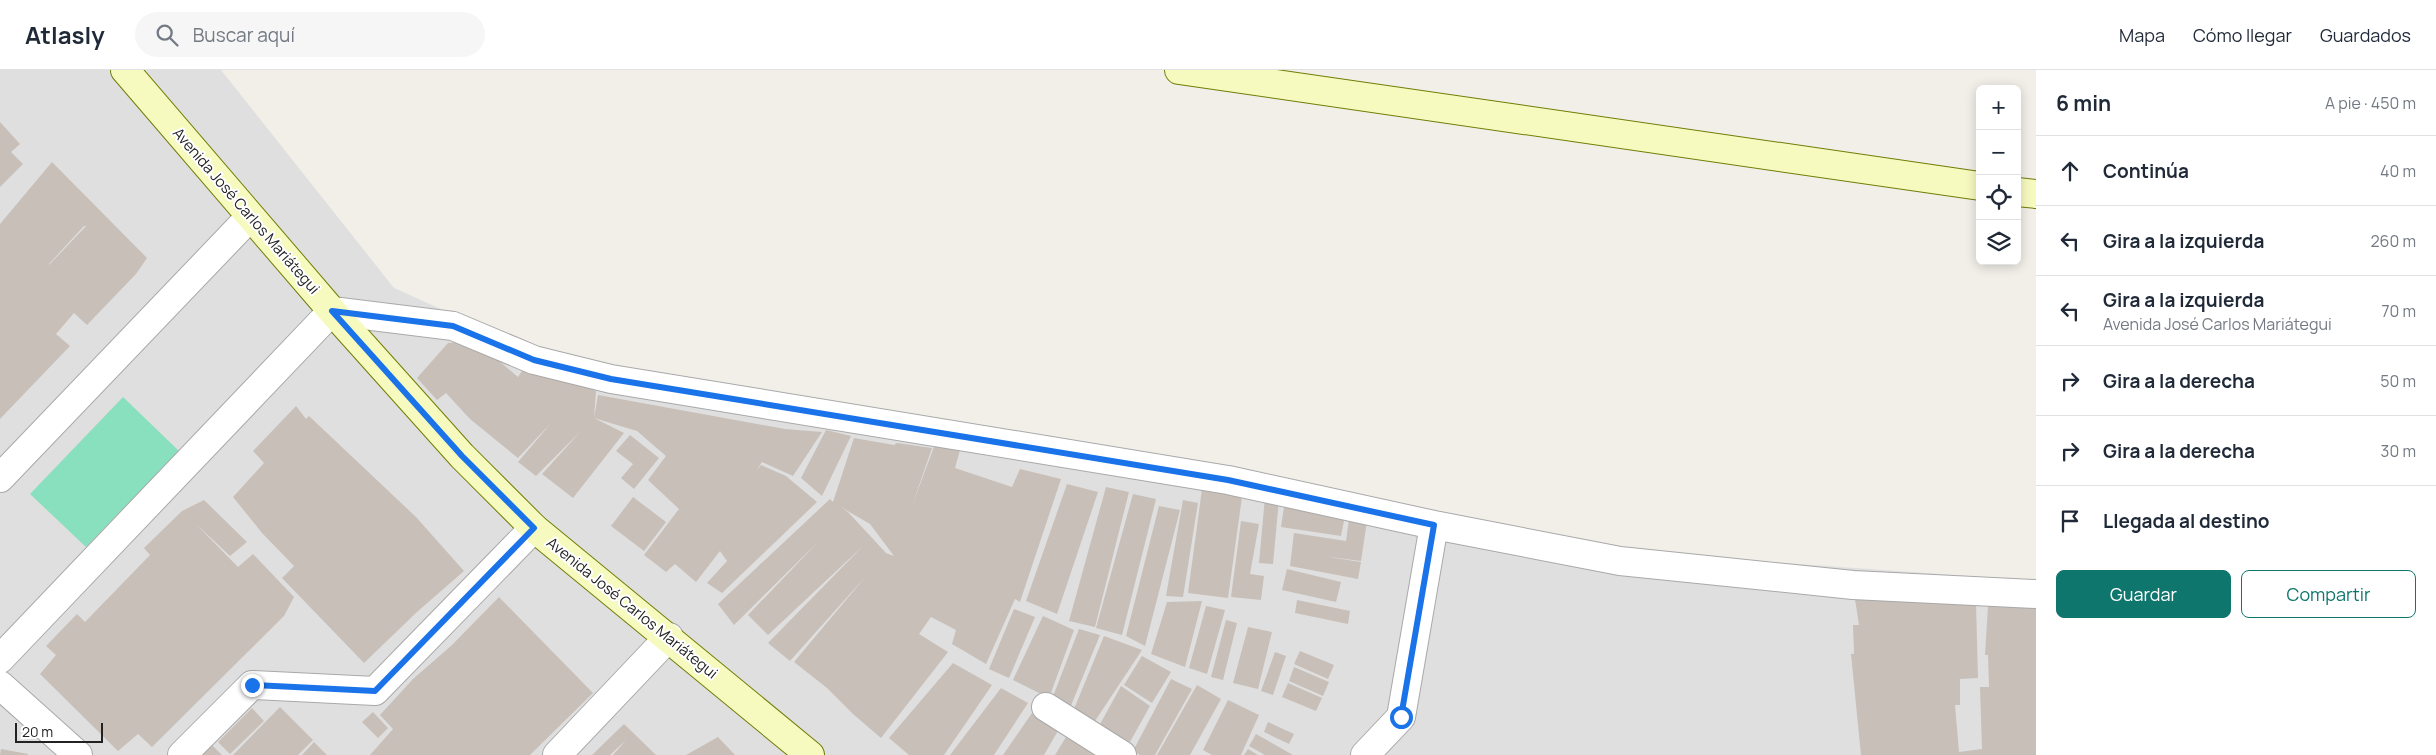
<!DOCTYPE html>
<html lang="es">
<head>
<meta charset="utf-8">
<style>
	:root { --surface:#fff; --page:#f6f6f7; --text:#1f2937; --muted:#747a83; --line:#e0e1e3; --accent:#0f766e }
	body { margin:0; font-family:Manrope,sans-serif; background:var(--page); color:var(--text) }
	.controls { position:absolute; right:15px; top:15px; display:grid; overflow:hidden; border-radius:8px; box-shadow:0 2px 12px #0003 }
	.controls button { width:45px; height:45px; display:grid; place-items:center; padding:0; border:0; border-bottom:1px solid var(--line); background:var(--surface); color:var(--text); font:25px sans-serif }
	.scale { position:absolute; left:15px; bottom:12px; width:88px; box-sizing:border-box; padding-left:5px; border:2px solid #222; border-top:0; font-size:14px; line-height:18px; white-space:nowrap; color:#222; -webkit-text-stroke:4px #fff; paint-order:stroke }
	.stop { position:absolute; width:15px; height:15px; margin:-11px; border:4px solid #1a73e8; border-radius:50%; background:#fff }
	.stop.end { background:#1a73e8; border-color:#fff; box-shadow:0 1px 5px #0008 }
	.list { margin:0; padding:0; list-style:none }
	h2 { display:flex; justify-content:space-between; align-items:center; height:65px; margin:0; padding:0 20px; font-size:21px }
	h2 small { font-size:16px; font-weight:400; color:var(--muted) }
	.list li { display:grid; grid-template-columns:32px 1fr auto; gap:15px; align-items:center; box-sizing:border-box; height:70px; padding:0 20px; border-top:1px solid var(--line) }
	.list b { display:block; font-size:19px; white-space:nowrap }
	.list p { margin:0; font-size:16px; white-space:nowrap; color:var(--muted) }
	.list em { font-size:16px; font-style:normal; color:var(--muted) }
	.actions { display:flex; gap:10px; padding:15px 20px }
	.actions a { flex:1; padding:11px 0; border:1px solid var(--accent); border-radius:8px; text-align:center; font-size:18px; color:var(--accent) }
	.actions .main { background:var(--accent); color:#fff }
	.icon { flex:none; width:28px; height:28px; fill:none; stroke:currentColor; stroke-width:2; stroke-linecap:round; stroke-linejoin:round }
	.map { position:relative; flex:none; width:2036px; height:685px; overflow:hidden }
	header { display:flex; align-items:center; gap:30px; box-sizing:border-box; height:70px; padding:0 25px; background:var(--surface); border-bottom:1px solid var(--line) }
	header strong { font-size:24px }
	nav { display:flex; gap:28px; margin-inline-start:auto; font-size:18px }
	.search { width:350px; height:45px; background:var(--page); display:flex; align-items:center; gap:12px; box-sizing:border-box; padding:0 18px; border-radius:28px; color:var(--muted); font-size:19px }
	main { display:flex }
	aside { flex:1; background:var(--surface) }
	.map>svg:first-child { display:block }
	.residential { fill:#e0dfdf }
	.pitch { fill:#88e0be }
	.building { fill:#c7bfb8; fill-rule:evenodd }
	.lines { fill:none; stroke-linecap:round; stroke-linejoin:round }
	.street-casing { stroke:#a9a9a9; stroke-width:30 }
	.secondary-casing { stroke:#707d05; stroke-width:30 }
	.street { stroke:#fff; stroke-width:28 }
	.secondary { stroke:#f7fabf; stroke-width:28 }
	.route { stroke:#1a73e8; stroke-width:6 }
	.labels { text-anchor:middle; stroke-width:4; stroke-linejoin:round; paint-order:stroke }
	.street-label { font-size:15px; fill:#222; stroke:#fff }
</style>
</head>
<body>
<header>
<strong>Atlasly</strong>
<div class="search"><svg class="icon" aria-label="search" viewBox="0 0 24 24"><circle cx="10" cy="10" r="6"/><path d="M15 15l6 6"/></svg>Buscar aquí</div>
<nav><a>Mapa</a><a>Cómo llegar</a><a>Guardados</a></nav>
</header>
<main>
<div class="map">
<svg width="2036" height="685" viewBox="0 0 2036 685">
	<rect width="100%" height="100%" fill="#f2efe9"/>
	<path class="residential" d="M 0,0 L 221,0 L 394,218 L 577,300 L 1630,482 L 2036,511 L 2036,685 L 0,685 Z"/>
	<path class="pitch" d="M 123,327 L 179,381 L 86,477 L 30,424 Z"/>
	<path class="building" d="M 0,52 L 20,74 L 11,82 L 23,94 L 0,117 Z
		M 52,92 L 147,188 L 136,204 L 87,255 L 74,243 L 56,264 L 70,276 L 0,349 L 0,154 ZM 84,156 L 86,156 L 49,195 L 49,194 Z
		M 469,271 L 487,281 L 518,307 L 526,295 L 596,321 L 594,348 L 624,363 L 573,428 L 542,404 L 581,361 L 536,406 L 518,392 L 551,353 L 518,388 L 470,349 L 446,323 L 437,330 L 417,308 L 448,273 Z
		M 598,325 L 785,359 L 822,362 L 793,406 L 762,392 L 756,401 L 761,395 L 786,406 L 817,432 L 722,523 L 707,513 L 727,491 L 720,481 L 696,512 L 675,494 L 666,502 L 644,485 L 679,439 L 648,410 L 666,386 L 637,361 L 594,348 Z
		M 296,336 L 306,349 L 309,346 L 416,447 L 464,501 L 417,542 L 364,593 L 282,508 L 294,496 L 262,463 L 233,427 L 264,393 L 253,381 Z
		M 826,360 L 851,366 L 822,426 L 801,408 Z
		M 630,365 L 659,388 L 634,419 L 621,408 L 633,394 L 616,381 Z
		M 854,368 L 894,375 L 897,373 L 932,378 L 912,436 L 935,374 L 960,380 L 955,398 L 1012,417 L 1020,399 L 1061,409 L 1020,532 L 1015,529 L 986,594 L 952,574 L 956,560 L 931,547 L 919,564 L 948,582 L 881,668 L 853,644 L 827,618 L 794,592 L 866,506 L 790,591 L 768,573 L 863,476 L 768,565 L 748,545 L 818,472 L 734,555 L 718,534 L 830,429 L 833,432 ZM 839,436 L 870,454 L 894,486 L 886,483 L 848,442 Z
		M 1067,414 L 1098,422 L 1057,544 L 1026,531 Z
		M 1106,417 L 1129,422 L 1095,557 L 1069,551 Z
		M 1202,419 L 1242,427 L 1228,528 L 1188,523 Z
		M 1133,424 L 1156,429 L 1122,565 L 1096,558 Z
		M 633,427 L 666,452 L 644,481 L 611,456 Z
		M 1265,427 L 1279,429 L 1273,494 L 1259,493 Z
		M 204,430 L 247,472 L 230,486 L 196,454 L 238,497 L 253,484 L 294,527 L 284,546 L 152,677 L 138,664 L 118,681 L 40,604 L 56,585 L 46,576 L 77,544 L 85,552 L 150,485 L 144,478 L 182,441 Z
		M 1183,430 L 1198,433 L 1183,527 L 1166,526 Z
		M 1159,436 L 1180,440 L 1145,576 L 1126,566 Z
		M 1284,437 L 1345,446 L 1341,466 L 1281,457 Z
		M 1349,449 L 1367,451 L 1361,491 L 1322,486 L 1361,492 L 1358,509 L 1290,496 L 1294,463 L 1346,471 Z
		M 1241,451 L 1259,454 L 1250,504 L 1264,506 L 1261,530 L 1231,527 Z
		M 1287,499 L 1341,512 L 1336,532 L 1282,520 Z
		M 1854,523 L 1976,533 L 1978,608 L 1960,609 L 1960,635 L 1955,635 L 1959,682 L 1982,679 L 1980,617 L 1989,617 L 1988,585 L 1985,585 L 1988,536 L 2036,537 L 2036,685 L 1861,685 L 1851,584 L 1854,584 L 1853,555 L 1859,555 Z
		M 499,527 L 593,623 L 530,685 L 370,685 L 393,659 L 380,645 L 413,609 L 452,575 Z
		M 1297,530 L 1350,541 L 1348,554 L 1295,543 Z
		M 1202,531 L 1185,597 L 1151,584 L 1167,532 Z
		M 1206,536 L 1225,540 L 1207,604 L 1189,598 Z
		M 1014,539 L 1035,547 L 1009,608 L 989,599 Z
		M 1043,546 L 1074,560 L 1049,628 L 1013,610 Z
		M 1226,550 L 1237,553 L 1223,610 L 1211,607 Z
		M 1248,557 L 1272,562 L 1258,619 L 1233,613 Z
		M 1079,559 L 1100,565 L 1070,638 L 1052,629 Z
		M 1104,566 L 1142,580 L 1093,654 L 1072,644 Z
		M 1300,581 L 1334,595 L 1328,609 L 1294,594 Z
		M 1275,582 L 1286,586 L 1273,625 L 1261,621 Z
		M 1142,586 L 1171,602 L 1152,633 L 1124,615 Z
		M 953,593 L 992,615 L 944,685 L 909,685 L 889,668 Z
		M 1294,597 L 1329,612 L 1323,626 L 1289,611 Z
		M 1171,609 L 1192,619 L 1155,685 L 1140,685 L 1133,681 Z
		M 1288,613 L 1322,628 L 1316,641 L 1282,627 Z
		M 1197,615 L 1221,629 L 1190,685 L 1157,685 Z
		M 1121,616 L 1150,636 L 1130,672 L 1098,658 Z
		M 1001,618 L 1028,633 L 994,685 L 950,685 Z
		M 1228,630 L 1259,645 L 1241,685 L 1212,685 L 1203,680 Z
		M 280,637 L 313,670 L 298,685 L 233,685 Z
		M 252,638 L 264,651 L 230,684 L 218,672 Z
		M 373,642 L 388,658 L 378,668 L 362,652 Z
		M 1032,643 L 1059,659 L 1044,685 L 1003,685 Z
		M 1268,652 L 1294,664 L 1289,674 L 1264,662 Z
		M 624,654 L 656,685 L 613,685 L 626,670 L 610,685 L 592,685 Z
		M 1256,664 L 1293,685 L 1265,685 L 1249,676 Z
		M 718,667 L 735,685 L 686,685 Z
		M 1066,667 L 1098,685 L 1055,685 Z
		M 314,672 L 327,685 L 302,685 Z
		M 212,675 L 222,685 L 202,685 Z
		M 1,679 L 28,684 L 28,685 L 0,685 Z
		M 1248,679 L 1258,685 L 1244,685 Z"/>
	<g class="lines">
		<g class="street-casing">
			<path id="street" d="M 0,408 L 250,147
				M 0,589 L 332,241 L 453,256 L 534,290 L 611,309 L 1228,410 L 1434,455 L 1620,491 L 1853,515 L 2036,524
				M 0,615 L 78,685
				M 1046,637 L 1122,685
				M 182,685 L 252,615 L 375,621 L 534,458
				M 557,685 L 669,567
				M 1365,685 L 1401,647 L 1434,455"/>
		</g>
		<g class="secondary-casing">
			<path id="secondary" d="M 125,0 L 332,241 L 462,386 L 534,458 L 810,685
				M 1179,0 L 1980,116
				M 2017,122 L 2036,124"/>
		</g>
		<use href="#street" class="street"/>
		<use href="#secondary" class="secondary"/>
	</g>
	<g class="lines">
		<path class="route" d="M 252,615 L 375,621 L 534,458 L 462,386 L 332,241 L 453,256 L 534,290 L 611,309 L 1228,410 L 1434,455 L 1401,647"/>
	</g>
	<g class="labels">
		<g class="street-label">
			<text transform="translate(246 141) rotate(49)" y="5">Avenida José Carlos Mariátegui</text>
			<text transform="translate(632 538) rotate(39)" y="5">Avenida José Carlos Mariátegui</text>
		</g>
	</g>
</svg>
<div class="controls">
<button>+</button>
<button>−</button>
<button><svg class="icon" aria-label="locate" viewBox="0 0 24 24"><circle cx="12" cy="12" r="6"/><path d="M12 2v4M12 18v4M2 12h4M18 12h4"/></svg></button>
<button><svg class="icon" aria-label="layers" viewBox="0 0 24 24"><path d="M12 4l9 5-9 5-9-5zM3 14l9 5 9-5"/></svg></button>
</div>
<div class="scale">20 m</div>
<div class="stop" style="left:1401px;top:647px"></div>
<div class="stop end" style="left:252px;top:615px"></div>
</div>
<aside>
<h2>6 min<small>A pie · 450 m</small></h2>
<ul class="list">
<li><svg class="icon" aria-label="ahead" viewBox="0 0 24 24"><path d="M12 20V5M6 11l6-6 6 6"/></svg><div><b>Continúa</b></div><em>40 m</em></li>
<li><svg class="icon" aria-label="left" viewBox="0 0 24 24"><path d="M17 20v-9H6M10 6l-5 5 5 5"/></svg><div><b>Gira a la izquierda</b></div><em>260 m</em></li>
<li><svg class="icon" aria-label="left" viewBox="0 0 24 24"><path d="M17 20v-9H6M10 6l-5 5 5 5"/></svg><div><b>Gira a la izquierda</b><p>Avenida José Carlos Mariátegui</p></div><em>70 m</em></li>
<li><svg class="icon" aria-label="right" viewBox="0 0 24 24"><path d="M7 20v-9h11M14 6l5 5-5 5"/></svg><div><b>Gira a la derecha</b></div><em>50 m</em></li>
<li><svg class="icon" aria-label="right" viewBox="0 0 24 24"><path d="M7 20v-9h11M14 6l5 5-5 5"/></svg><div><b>Gira a la derecha</b></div><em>30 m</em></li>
<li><svg class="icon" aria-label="arrive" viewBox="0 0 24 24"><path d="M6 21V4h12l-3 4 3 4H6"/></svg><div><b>Llegada al destino</b></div></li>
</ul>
<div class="actions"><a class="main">Guardar</a><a>Compartir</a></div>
</aside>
</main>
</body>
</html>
